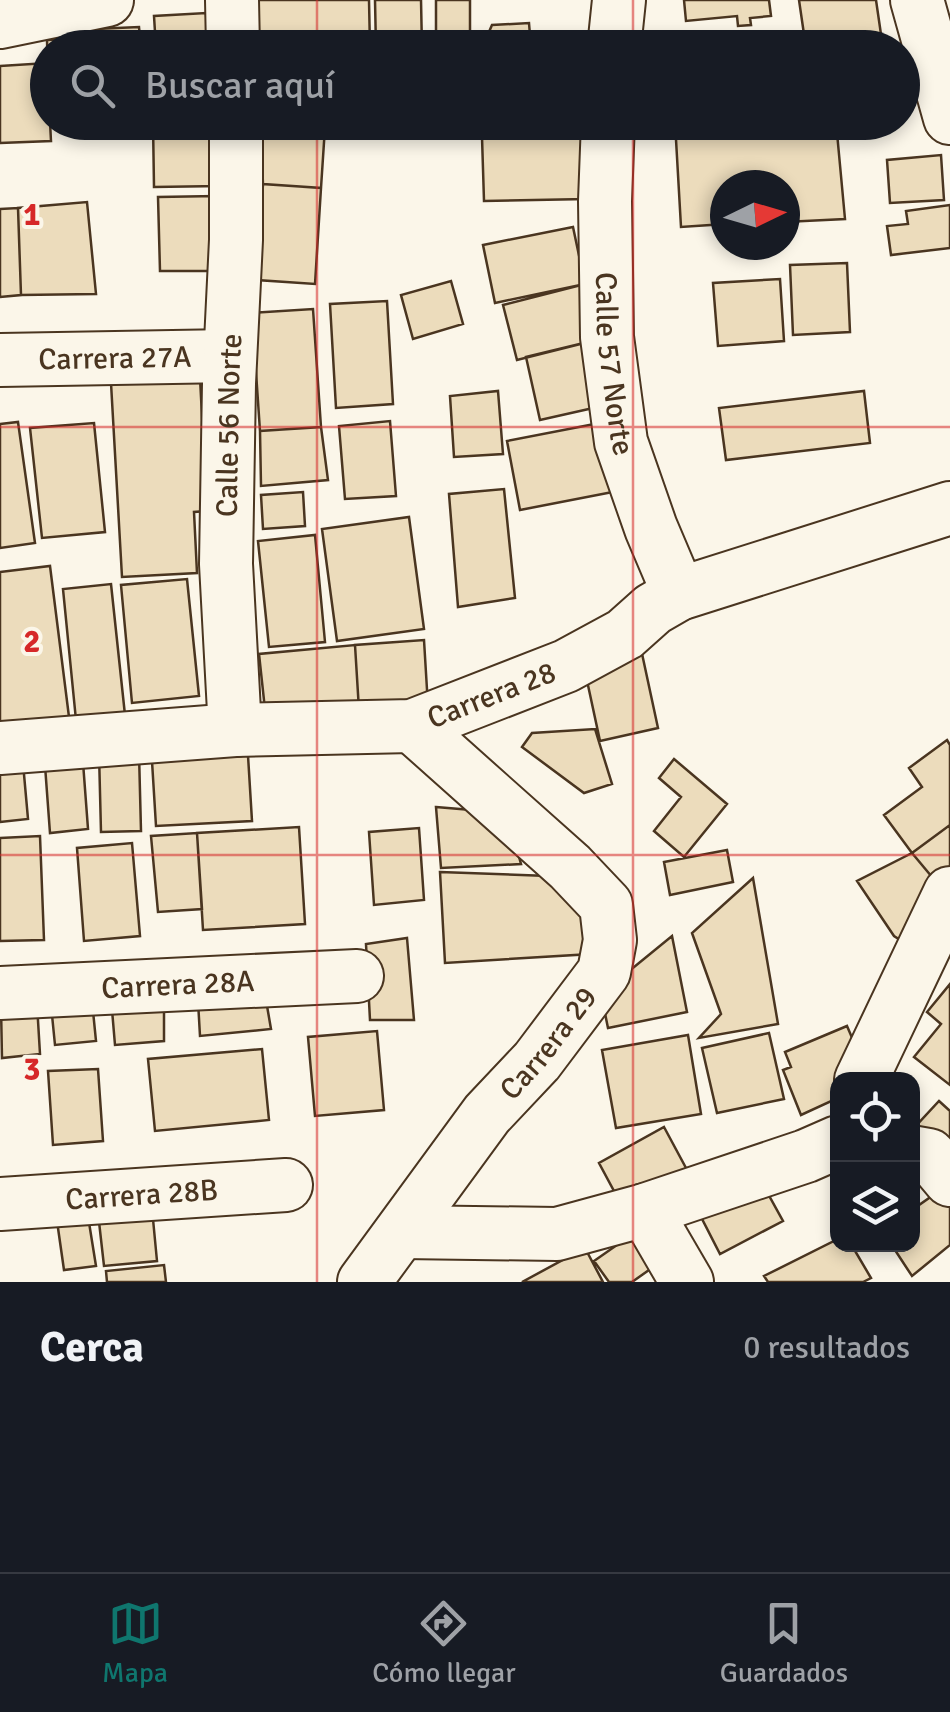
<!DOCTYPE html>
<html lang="es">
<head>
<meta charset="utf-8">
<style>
	:root { --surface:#171b24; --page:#20242c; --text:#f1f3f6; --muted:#9ea1a6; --line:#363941; --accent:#0f766e }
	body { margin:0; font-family:Signika,sans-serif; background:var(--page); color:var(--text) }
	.controls { position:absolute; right:30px; bottom:30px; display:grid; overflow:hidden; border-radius:20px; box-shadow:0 5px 15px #0003 }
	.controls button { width:90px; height:90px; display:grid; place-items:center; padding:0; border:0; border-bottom:2px solid var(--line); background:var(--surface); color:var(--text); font:50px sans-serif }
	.compass { position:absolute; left:710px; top:170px; width:90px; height:90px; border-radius:50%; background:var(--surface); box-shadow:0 5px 15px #0003; rotate:85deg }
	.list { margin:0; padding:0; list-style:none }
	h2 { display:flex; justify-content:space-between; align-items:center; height:130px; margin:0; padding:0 40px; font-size:42px }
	h2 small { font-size:32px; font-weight:400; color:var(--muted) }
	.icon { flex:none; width:55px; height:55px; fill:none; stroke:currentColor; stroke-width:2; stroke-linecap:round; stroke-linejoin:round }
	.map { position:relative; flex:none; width:950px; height:1282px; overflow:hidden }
	.search { position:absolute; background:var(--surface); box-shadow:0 5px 15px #0003; left:30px; right:30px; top:30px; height:110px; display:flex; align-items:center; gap:25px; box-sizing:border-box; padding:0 35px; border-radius:55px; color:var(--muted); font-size:38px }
	.sheet { height:290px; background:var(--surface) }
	nav { display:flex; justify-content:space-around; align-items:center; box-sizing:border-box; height:140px; border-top:2px solid var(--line); background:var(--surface); font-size:28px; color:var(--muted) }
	nav a { display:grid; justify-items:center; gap:5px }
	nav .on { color:var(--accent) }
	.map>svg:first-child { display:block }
	.building { fill:#ecdcbc; stroke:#4a3520; stroke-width:2.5 }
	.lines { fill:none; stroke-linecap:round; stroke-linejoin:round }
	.street-casing { stroke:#4a3520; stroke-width:56 }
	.street { stroke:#fbf6e9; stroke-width:52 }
	.grid { fill:none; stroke:#d62828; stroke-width:2.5; stroke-opacity:0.55 }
	.labels { text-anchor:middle; stroke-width:8; stroke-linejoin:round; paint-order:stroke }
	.street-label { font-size:30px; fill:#4a3520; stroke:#fbf6e9 }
	.grid-label { font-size:32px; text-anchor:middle; font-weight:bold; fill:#d62828; stroke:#fbf6e9; stroke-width:8; stroke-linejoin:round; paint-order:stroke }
</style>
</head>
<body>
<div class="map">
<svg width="950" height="1282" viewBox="0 0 950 1282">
	<rect width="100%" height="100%" fill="#fbf6e9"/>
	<path class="building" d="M 253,0 L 369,0 L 370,48 L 256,48 Z
		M 375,0 L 421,0 L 422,48 L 376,48 Z
		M 436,0 L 470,0 L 470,48 L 436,48 Z
		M 684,0 L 769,0 L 771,16 L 750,18 L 751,25 L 738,26 L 737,16 L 686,21 Z
		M 799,0 L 876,0 L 883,48 L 806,48 Z
		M 206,13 L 208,48 L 156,48 L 154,16 Z
		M 529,23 L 531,48 L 482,48 L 492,25 Z
		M 139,27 L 141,48 L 97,48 L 95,29 Z
		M 97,38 L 97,48 L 48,48 L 48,75 L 47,40 Z
		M 47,63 L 48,122 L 50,122 L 51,141 L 0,143 L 0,66 Z
		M 100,122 L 145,122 L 146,132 L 101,134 Z
		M 220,122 L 220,186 L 154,187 L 153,123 Z
		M 260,122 L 316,122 L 315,126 L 325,127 L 321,188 L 263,184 Z
		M 480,122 L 537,122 L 537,133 L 482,137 Z
		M 675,122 L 836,122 L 845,219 L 785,222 L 785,185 L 725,185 L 725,224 L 681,227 Z
		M 537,133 L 585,133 L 586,199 L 484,201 L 482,137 Z
		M 941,155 L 944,200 L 890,203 L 887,160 Z
		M 263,184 L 321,188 L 315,284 L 257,280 Z
		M 216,196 L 217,271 L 160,271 L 158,197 Z
		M 87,202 L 96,294 L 21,295 L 18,208 Z
		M 950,205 L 950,248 L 891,255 L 887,226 L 908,224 L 906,211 Z
		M 18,208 L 21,295 L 0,297 L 0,209 Z
		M 573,227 L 585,284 L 495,303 L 483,245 Z
		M 847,263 L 850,332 L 793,335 L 790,265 Z
		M 780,279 L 784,341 L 718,346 L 713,283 Z
		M 451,281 L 463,324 L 413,339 L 401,295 Z
		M 585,284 L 600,339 L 517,360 L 503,305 Z
		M 387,301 L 393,404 L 336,408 L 330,304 Z
		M 313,309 L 321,427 L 260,431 L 252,313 Z
		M 600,339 L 611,404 L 540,420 L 526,357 Z
		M 200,378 L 207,511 L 194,512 L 197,573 L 122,577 L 111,383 Z
		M 498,391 L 503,454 L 454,457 L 450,396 Z
		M 864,391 L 870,443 L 726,460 L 719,408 Z
		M 390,421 L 396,496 L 345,499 L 339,426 Z
		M 610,421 L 623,490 L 520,510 L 507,441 Z
		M 18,422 L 35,543 L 0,548 L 0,424 Z
		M 94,423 L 105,532 L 42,538 L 30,428 Z
		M 321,427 L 328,480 L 261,486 L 260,431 Z
		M 504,489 L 515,598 L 458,607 L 449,494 Z
		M 303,492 L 305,526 L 263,529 L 261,495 Z
		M 409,517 L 424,629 L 337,641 L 322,529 Z
		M 315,535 L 325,642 L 269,647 L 258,541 Z
		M 50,566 L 69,717 L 0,726 L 0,572 Z
		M 187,579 L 199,696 L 132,703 L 121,585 Z
		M 111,584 L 125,715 L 76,720 L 63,589 Z
		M 424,640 L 428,706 L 359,710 L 355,645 Z
		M 355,645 L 359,710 L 266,719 L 259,654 Z
		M 641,649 L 658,728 L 600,741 L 583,662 Z
		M 595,729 L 612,784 L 584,793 L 522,747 L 532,733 Z
		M 247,739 L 252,821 L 156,826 L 151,745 Z
		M 947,740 L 950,745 L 950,825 L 912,853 L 884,815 L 922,787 L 909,768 Z
		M 82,749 L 88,829 L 50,833 L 44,752 Z
		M 22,752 L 28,819 L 0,822 L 0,754 Z
		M 99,753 L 139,753 L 141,831 L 101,832 Z
		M 674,759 L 727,804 L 684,857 L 654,831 L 681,797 L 659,778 Z
		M 436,807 L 507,813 L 521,864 L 441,868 Z
		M 950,825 L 950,870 L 937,883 L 912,853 Z
		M 299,827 L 305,924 L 203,930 L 197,833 Z
		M 419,828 L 424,900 L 374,905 L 369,832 Z
		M 197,833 L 202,909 L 158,912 L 151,836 Z
		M 40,836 L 44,940 L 0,941 L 0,838 Z
		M 132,843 L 140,936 L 84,941 L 77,848 Z
		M 727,850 L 733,882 L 670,895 L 664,862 Z
		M 912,853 L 937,883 L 913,948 L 894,936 L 857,881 Z
		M 440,872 L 575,877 L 591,954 L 445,963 Z
		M 753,878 L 778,1024 L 699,1038 L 721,1014 L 692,933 Z
		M 672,936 L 687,1012 L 608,1028 L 601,994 Z
		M 407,938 L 414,1020 L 370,1020 L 366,944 Z
		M 950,984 L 950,1085 L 914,1057 L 941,1024 L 927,1012 Z
		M 164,996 L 164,1041 L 115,1045 L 111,998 Z
		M 266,1000 L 271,1029 L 200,1036 L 198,1001 Z
		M 92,1001 L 96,1041 L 55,1045 L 51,1005 Z
		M 37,1004 L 40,1054 L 2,1058 L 1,1007 Z
		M 847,1026 L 862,1061 L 838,1080 L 838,1098 L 801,1115 L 783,1070 L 791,1067 L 785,1052 Z
		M 377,1031 L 384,1110 L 315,1116 L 308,1037 Z
		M 769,1033 L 784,1099 L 717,1113 L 702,1048 Z
		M 688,1035 L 701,1114 L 616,1128 L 602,1050 Z
		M 262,1049 L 269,1120 L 155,1131 L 148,1059 Z
		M 98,1069 L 103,1141 L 53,1145 L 48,1071 Z
		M 939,1101 L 950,1111 L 950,1140 L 914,1128 Z
		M 664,1127 L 686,1168 L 621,1204 L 599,1163 Z
		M 761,1181 L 783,1221 L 720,1254 L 699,1213 Z
		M 942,1189 L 950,1200 L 950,1245 L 912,1276 L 891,1244 L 912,1244 L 912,1210 Z
		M 151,1198 L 157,1261 L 104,1266 L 97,1204 Z
		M 87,1210 L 96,1266 L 64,1270 L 56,1214 Z
		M 647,1224 L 666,1258 L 632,1282 L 609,1282 L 594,1261 Z
		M 838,1239 L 838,1244 L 851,1244 L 871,1278 L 863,1282 L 768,1282 L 764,1276 Z
		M 585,1248 L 603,1282 L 522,1282 Z
		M 164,1265 L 166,1282 L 107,1282 L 106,1271 Z"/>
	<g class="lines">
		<g class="street-casing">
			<g id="street">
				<path d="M 232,0 L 233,48"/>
				<path d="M 917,0 L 950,118"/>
				<path d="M 0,22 L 107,0"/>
				<path d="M 614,48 L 619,0"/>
				<path id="s1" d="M 608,122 L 605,201 L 607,337 L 621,442 L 651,528 L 679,594"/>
				<path id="s2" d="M 0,360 L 230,356"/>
				<path id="s3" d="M 235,730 L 226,564 L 229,383 L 236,240 L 236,122"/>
				<path id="s4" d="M 0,748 L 235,730 L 412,726 L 566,666 L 625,634 L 653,609 L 679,594 L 950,508"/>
				<path id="s5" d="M 0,993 L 357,976"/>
				<path d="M 861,1080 L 950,893"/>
				<path d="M 912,1152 L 929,1155 L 950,1180"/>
				<path id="s6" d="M 0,1204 L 286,1185"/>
				<path d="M 645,1210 L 687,1282"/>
				<path d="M 402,1232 L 557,1234 L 645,1210 L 806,1156 L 838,1142"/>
				<path id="s7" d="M 364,1282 L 487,1114 L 537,1061 L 604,972 L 610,940 L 606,905 L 570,867 L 412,726"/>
			</g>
		</g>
		<use href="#street" class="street"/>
	</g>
	<path class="grid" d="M 317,0 L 317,48M 633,0 L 633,48M 317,122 L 317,1282M 633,122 L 633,1282M 0,427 L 950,427M 0,855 L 950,855"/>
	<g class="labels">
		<g class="street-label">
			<text dy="10" stroke="none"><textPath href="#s2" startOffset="115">Carrera 27A</textPath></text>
			<text dy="10" stroke="none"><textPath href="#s1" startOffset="242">Calle 57 Norte</textPath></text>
			<text dy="10" stroke="none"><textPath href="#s3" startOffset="305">Calle 56 Norte</textPath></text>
			<text dy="10" stroke="none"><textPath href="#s4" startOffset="498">Carrera 28</textPath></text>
			<text dy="10" stroke="none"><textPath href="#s5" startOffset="178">Carrera 28A</textPath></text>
			<text dy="10" stroke="none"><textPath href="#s7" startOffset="302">Carrera 29</textPath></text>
			<text dy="10" stroke="none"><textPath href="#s6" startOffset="142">Carrera 28B</textPath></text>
		</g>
	</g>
	<g class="grid-label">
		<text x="32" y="225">1</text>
		<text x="32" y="652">2</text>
		<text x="32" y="1080">3</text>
	</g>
</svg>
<div class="controls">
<button><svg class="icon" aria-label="locate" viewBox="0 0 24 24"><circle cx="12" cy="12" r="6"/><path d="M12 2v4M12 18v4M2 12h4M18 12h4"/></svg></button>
<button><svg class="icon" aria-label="layers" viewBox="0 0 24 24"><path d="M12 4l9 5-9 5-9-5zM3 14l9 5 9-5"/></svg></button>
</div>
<svg class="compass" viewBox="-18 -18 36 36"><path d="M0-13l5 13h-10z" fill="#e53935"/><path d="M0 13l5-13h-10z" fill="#9ea1a6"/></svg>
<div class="search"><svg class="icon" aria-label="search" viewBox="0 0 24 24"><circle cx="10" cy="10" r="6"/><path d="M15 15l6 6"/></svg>Buscar aquí</div>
</div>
<section class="sheet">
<h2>Cerca<small>0 resultados</small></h2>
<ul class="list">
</ul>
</section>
<nav>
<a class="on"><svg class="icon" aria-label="map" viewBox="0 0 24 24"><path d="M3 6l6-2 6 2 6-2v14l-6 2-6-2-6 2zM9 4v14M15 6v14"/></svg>Mapa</a>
<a><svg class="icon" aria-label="directions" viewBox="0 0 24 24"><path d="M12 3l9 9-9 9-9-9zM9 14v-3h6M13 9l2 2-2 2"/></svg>Cómo llegar</a>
<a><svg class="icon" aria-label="saved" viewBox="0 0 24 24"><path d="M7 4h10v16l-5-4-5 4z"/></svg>Guardados</a>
</nav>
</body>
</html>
